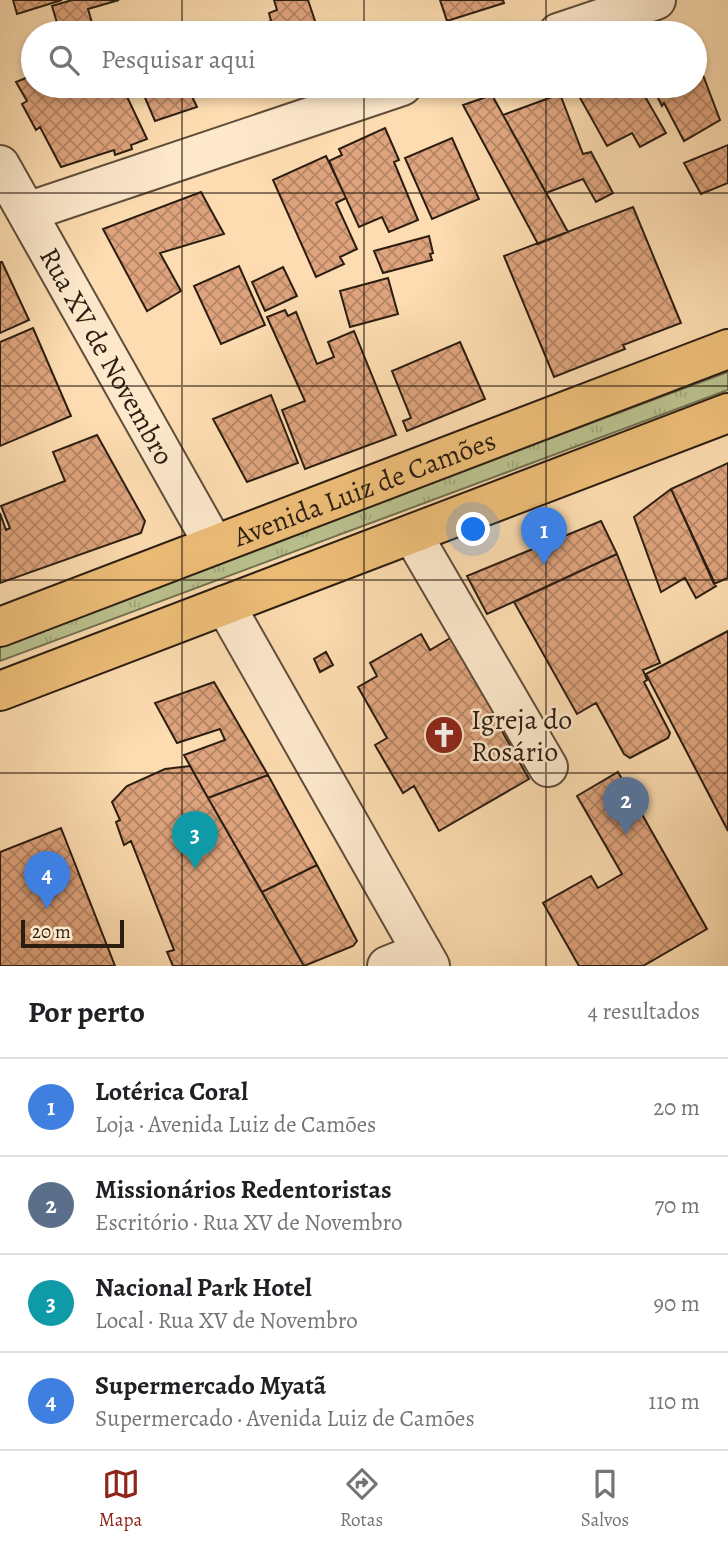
<!DOCTYPE html>
<html lang="pt">
<head>
<meta charset="utf-8">
<style>
	:root { --surface:#fff; --page:#f6f6f6; --text:#202124; --muted:#757577; --line:#e0e0e0; --accent:#8f2418 }
	body { margin:0; font-family:Alegreya,serif; background:var(--page); color:var(--text) }
	.scale { position:absolute; left:21px; bottom:18px; width:103px; box-sizing:border-box; padding-left:7px; border:4px solid #2b1e11; border-top:0; font-size:19px; line-height:24px; white-space:nowrap; color:#2b1e11; -webkit-text-stroke:5px #fde8cc; paint-order:stroke }
	.you { position:absolute; left:474px; top:530px; width:24px; height:24px; margin:-18px; border:5px solid #fff; border-radius:50%; background:#1a73e8; box-shadow:0 0 0 10px #1a73e833 }
	.badge { display:grid; place-items:center; width:46px; height:46px; border-radius:50%; background:var(--accent); color:#fff; font-size:23px; font-weight:700 }
	.pin { position:absolute; translate:-50% -58px; filter:drop-shadow(0 2px 4px #0008) }
	.pin::after { content:''; position:absolute; top:37px; width:24px; height:21px; background:inherit; clip-path:polygon(0 0,100% 0,50% 100%) }
	.list { margin:0; padding:0; list-style:none }
	h2 { display:flex; justify-content:space-between; align-items:center; height:91px; margin:0; padding:0 28px; font-size:30px }
	h2 small { font-size:23px; font-weight:400; color:var(--muted) }
	.list li { display:grid; grid-template-columns:46px 1fr auto; gap:21px; align-items:center; box-sizing:border-box; height:98px; padding:0 28px; border-top:2px solid var(--line) }
	.list b { display:block; font-size:26px; white-space:nowrap }
	.list p { margin:0; font-size:23px; white-space:nowrap; color:var(--muted) }
	.list em { font-size:23px; font-style:normal; color:var(--muted) }
	.icon { flex:none; width:38px; height:38px; fill:none; stroke:currentColor; stroke-width:2; stroke-linecap:round; stroke-linejoin:round }
	.map { position:relative; flex:none; width:728px; height:966px; overflow:hidden }
	.search { position:absolute; background:var(--surface); box-shadow:0 4px 10px #0003; left:21px; right:21px; top:21px; height:77px; display:flex; align-items:center; gap:18px; box-sizing:border-box; padding:0 24px; border-radius:38px; color:var(--muted); font-size:26px }
	.sheet { height:483px; background:var(--surface) }
	nav { display:flex; justify-content:space-around; align-items:center; box-sizing:border-box; height:98px; border-top:2px solid var(--line); background:var(--surface); font-size:19px; color:var(--muted) }
	nav a { display:grid; justify-items:center; gap:4px }
	nav .on { color:var(--accent) }
	.map>svg:first-child { display:block }
	.grass { fill:url(#grass-tufts); stroke:#727050; stroke-width:2 }
	.building { fill:url(#building-cross-hatch); stroke:#2b1e11; stroke-width:2 }
	.lines { fill:none; stroke-linecap:round; stroke-linejoin:round }
	.minor-casing { stroke:#5f4e39; stroke-width:42 }
	.major-casing { stroke:#2b1e11; stroke-width:42 }
	.minor { stroke:#fde8cc; stroke-width:38 }
	.major { stroke:#eebe78; stroke-width:38 }
	.grid { fill:none; stroke:#2b1e11; stroke-width:2; stroke-opacity:0.55 }
	.labels { text-anchor:middle; stroke-width:5; stroke-linejoin:round; paint-order:stroke }
	.street-label { font-size:28px; fill:#2b1e11; stroke:#fde8cc }
	.poi-label { font-size:28px; fill:#2b1e11; stroke:#fde8cc; text-anchor:start }
</style>
</head>
<body>
<div class="map">
<svg width="728" height="966" viewBox="0 0 728 966">
	<defs>
		<pattern id="grass-tufts" width="24" height="20" patternUnits="userSpaceOnUse" patternTransform="scale(1.75)"><rect width="24" height="20" fill="#bac28f"/><path d="M3 7l-1-3M5 7V3M7 7l1-3M15 17l-1-3M17 17v-4M19 17l1-3" fill="none" stroke="#a0a67a"/></pattern>
		<pattern id="building-cross-hatch" width="8" height="8" patternUnits="userSpaceOnUse" patternTransform="scale(1.75)"><rect width="8" height="8" fill="#dfa47d"/><path d="M0 0l8 8M0 8l8-8" fill="none" stroke="#b58565"/></pattern>
	</defs>
	<rect width="100%" height="100%" fill="#fcdcb0"/>
	<filter id="stains"><feTurbulence type="fractalNoise" baseFrequency=".00286" numOctaves="4"/><feColorMatrix values="0 0 0 0 .2 0 0 0 0 .09 0 0 0 0 .02 0 0 0 .5 -.17"/></filter>
	<radialGradient id="worn" r=".72"><stop offset=".6" stop-color="#630" stop-opacity="0"/><stop offset="1" stop-color="#630" stop-opacity=".3"/></radialGradient>
	<path class="grass" d="M 728,372 L 728,390 L 0,661 L 0,643 Z"/>
	<path class="building" d="M 13,0 L 62,0 L 17,14 Z
		M 72,0 L 119,0 L 88,9 L 95,33 L 60,33 L 52,6 Z
		M 274,0 L 308,0 L 319,33 L 265,33 L 262,24 L 271,21 L 269,13 L 277,10 Z
		M 440,0 L 503,0 L 504,3 L 447,21 Z
		M 695,54 L 720,120 L 684,141 L 664,103 L 662,106 L 652,86 L 695,86 Z
		M 33,75 L 33,86 L 122,86 L 147,139 L 131,145 L 132,149 L 115,155 L 114,150 L 61,167 L 40,127 L 36,130 L 22,104 L 27,101 L 16,82 Z
		M 140,86 L 187,86 L 197,107 L 155,121 Z
		M 598,86 L 639,86 L 666,133 L 640,147 L 632,133 L 607,146 L 579,96 Z
		M 560,94 L 583,154 L 591,152 L 613,193 L 596,202 L 583,179 L 546,193 L 503,115 Z
		M 492,95 L 503,115 L 568,232 L 538,244 L 463,105 Z
		M 385,128 L 399,160 L 394,162 L 418,220 L 389,232 L 382,217 L 359,227 L 329,161 L 342,155 L 339,149 Z
		M 452,138 L 479,199 L 432,219 L 405,158 Z
		M 728,145 L 728,183 L 701,194 L 684,163 Z
		M 326,156 L 346,198 L 336,203 L 357,249 L 340,257 L 344,264 L 316,277 L 273,180 Z
		M 201,192 L 224,234 L 160,253 L 181,291 L 147,311 L 103,229 Z
		M 633,207 L 681,323 L 623,345 L 625,349 L 554,377 L 504,256 Z
		M 429,236 L 433,253 L 430,254 L 432,260 L 383,273 L 374,251 Z
		M 0,262 L 2,262 L 29,320 L 0,333 Z
		M 239,266 L 265,325 L 221,344 L 194,286 Z
		M 283,267 L 297,296 L 265,311 L 252,282 Z
		M 388,278 L 398,314 L 350,327 L 340,291 Z
		M 285,310 L 288,316 L 296,312 L 317,364 L 334,357 L 328,342 L 354,331 L 396,435 L 305,469 L 282,410 L 305,401 L 267,317 Z
		M 33,328 L 71,416 L 0,446 L 0,342 Z
		M 460,342 L 485,399 L 407,431 L 403,421 L 411,418 L 392,371 Z
		M 271,395 L 298,463 L 247,482 L 213,419 Z
		M 97,435 L 145,521 L 141,533 L 0,583 L 0,513 L 6,530 L 10,528 L 1,506 L 65,481 L 53,452 Z
		M 728,463 L 728,578 L 714,584 L 671,489 Z
		M 671,489 L 716,586 L 696,598 L 685,578 L 661,592 L 634,517 Z
		M 601,521 L 617,554 L 487,614 L 467,576 Z
		M 617,554 L 660,663 L 643,670 L 647,680 L 644,682 L 670,733 L 668,738 L 630,758 L 624,754 L 596,703 L 577,714 L 514,602 Z
		M 728,631 L 728,831 L 646,674 Z
		M 421,634 L 430,650 L 452,637 L 514,724 L 502,731 L 529,779 L 439,831 L 414,786 L 403,793 L 375,745 L 387,738 L 358,687 L 377,676 L 370,663 Z
		M 326,652 L 333,665 L 320,672 L 314,659 Z
		M 214,682 L 268,775 L 208,798 L 184,755 L 225,740 L 220,729 L 177,743 L 155,703 Z
		M 190,766 L 208,798 L 304,966 L 173,966 L 167,952 L 174,950 L 131,841 L 124,845 L 116,822 L 120,820 L 112,802 L 127,786 L 165,769 Z
		M 618,772 L 707,929 L 643,966 L 579,966 L 543,903 L 591,876 L 598,888 L 622,874 L 577,796 Z
		M 268,775 L 317,865 L 262,892 L 208,798 Z
		M 61,828 L 115,966 L 0,966 L 0,852 Z
		M 317,865 L 357,941 L 353,946 L 304,966 L 262,892 Z"/>
	<g class="lines">
		<g class="minor-casing">
			<g id="minor">
				<path d="M 558,33 L 656,0"/>
				<path id="s1" d="M 0,165 L 214,545"/>
				<path d="M 27,212 L 402,86"/>
				<path d="M 412,534 L 548,767"/>
				<path d="M 225,605 L 430,966"/>
				<path d="M 387,966 L 422,952"/>
			</g>
		</g>
		<g class="major-casing">
			<g id="major">
				<path id="s2" d="M 0,627 L 728,349"/>
				<path d="M 0,691 L 728,413"/>
			</g>
		</g>
		<use href="#minor" class="minor"/>
		<use href="#major" class="major"/>
	</g>
	<path class="grid" d="M 182,0 L 182,33M 364,0 L 364,33M 546,0 L 546,33M 182,86 L 182,966M 364,86 L 364,966M 546,86 L 546,966M 0,193 L 728,193M 0,386 L 728,386M 0,580 L 728,580M 0,773 L 728,773"/>
	<defs>
		<g id="church-disc" transform="scale(2.0125)"><circle r="9.5" fill="#8f2418" stroke="#fde8cc"/><path d="M-1.2-6h2.4v3.5h3.3v2.4h-3.3V6h-2.4V-.1h-3.3v-2.4h3.3Z" fill="#fff"/></g>
	</defs>
	<g fill-rule="evenodd">
		<use href="#church-disc" x="444" y="735"/>
	</g>
	<g class="labels">
		<g class="street-label">
			<text dy="10" stroke="none"><textPath href="#s1" startOffset="219">Rua XV de Novembro</textPath></text>
			<text dy="10" stroke="none"><textPath href="#s2" startOffset="390">Avenida Luiz de Camões</textPath></text>
		</g>
		<g class="poi-label">
			<text x="471" y="729">Igreja do<tspan x="471" dy="32">Rosário</tspan></text>
		</g>
	</g>
	<rect width="100%" height="100%" filter="url(#stains)"/>
	<rect width="100%" height="100%" fill="url(#worn)"/>
</svg>
<div class="scale">20 m</div>
<div class="you"></div>
<div class="pin badge" style="left:544px;top:565px;background:#3f7fe0">1</div>
<div class="pin badge" style="left:626px;top:835px;background:#5c6f8a">2</div>
<div class="pin badge" style="left:195px;top:869px;background:#0f9aa8">3</div>
<div class="pin badge" style="left:47px;top:909px;background:#3f7fe0">4</div>
<div class="search"><svg class="icon" aria-label="search" viewBox="0 0 24 24"><circle cx="10" cy="10" r="6"/><path d="M15 15l6 6"/></svg>Pesquisar aqui</div>
</div>
<section class="sheet">
<h2>Por perto<small>4 resultados</small></h2>
<ul class="list">
<li><span class="badge" style="background:#3f7fe0">1</span><div><b>Lotérica Coral</b><p>Loja · Avenida Luiz de Camões</p></div><em>20 m</em></li>
<li><span class="badge" style="background:#5c6f8a">2</span><div><b>Missionários Redentoristas</b><p>Escritório · Rua XV de Novembro</p></div><em>70 m</em></li>
<li><span class="badge" style="background:#0f9aa8">3</span><div><b>Nacional Park Hotel</b><p>Local · Rua XV de Novembro</p></div><em>90 m</em></li>
<li><span class="badge" style="background:#3f7fe0">4</span><div><b>Supermercado Myatã</b><p>Supermercado · Avenida Luiz de Camões</p></div><em>110 m</em></li>
</ul>
</section>
<nav>
<a class="on"><svg class="icon" aria-label="map" viewBox="0 0 24 24"><path d="M3 6l6-2 6 2 6-2v14l-6 2-6-2-6 2zM9 4v14M15 6v14"/></svg>Mapa</a>
<a><svg class="icon" aria-label="directions" viewBox="0 0 24 24"><path d="M12 3l9 9-9 9-9-9zM9 14v-3h6M13 9l2 2-2 2"/></svg>Rotas</a>
<a><svg class="icon" aria-label="saved" viewBox="0 0 24 24"><path d="M7 4h10v16l-5-4-5 4z"/></svg>Salvos</a>
</nav>
</body>
</html>
